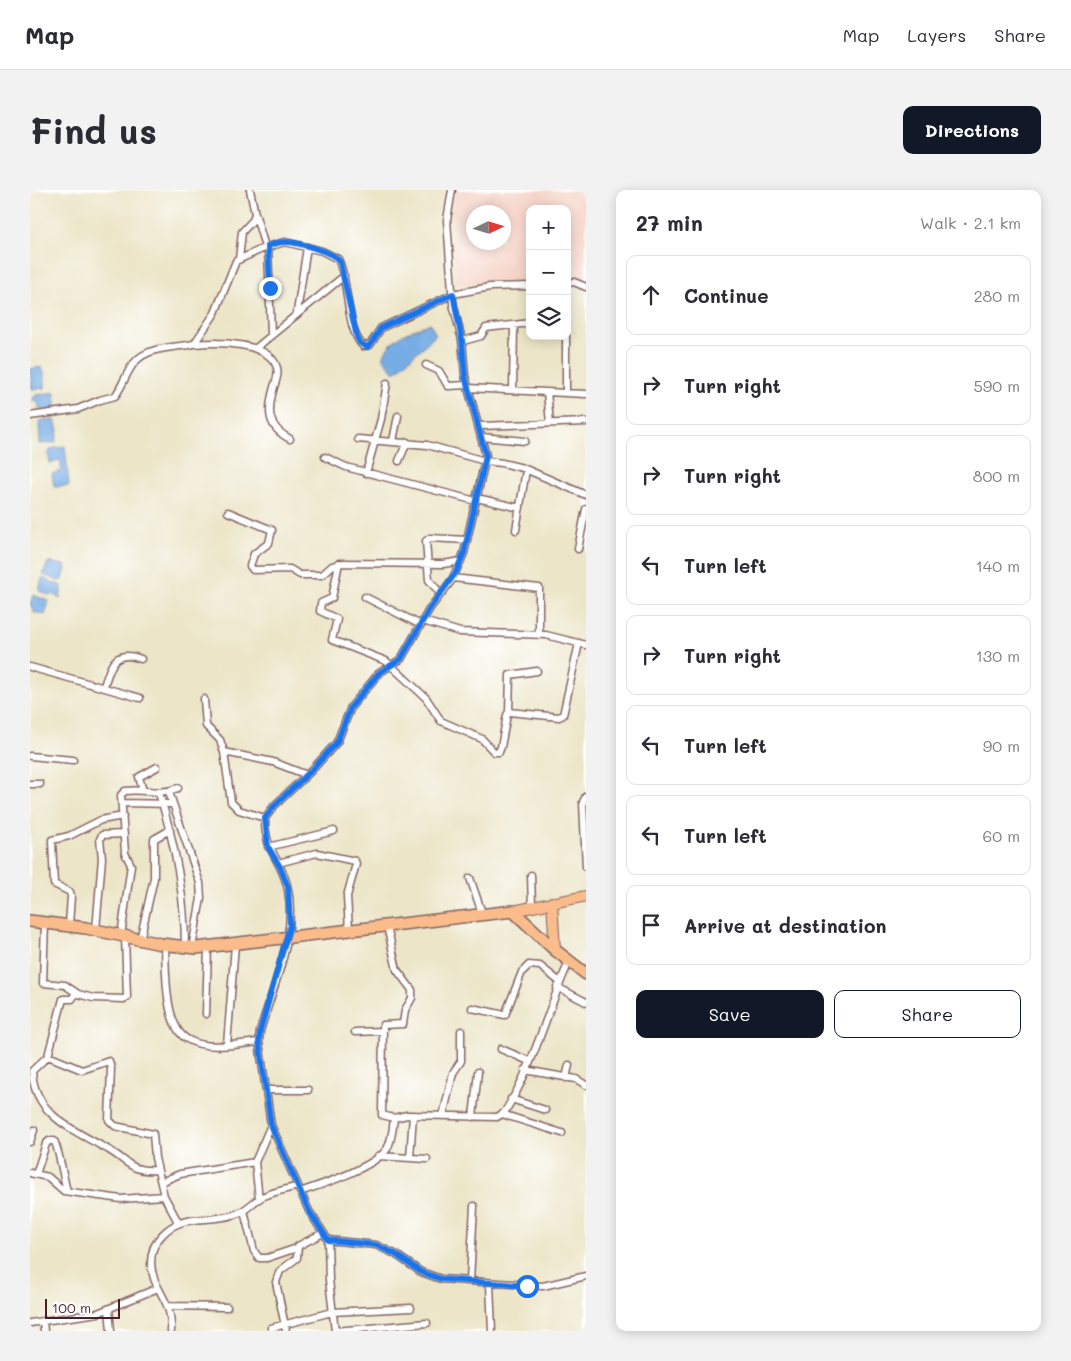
<!DOCTYPE html>
<html lang="en">
<head>
<meta charset="utf-8">
<style>
	:root { --surface:#fff; --page:#f2f2f3; --text:#2b2b33; --muted:#7c7c81; --line:#e1e1e2; --accent:#111827 }
	body { margin:0; font-family:Mali,sans-serif; background:var(--page); color:var(--text) }
	.controls { position:absolute; right:15px; top:15px; display:grid; overflow:hidden; border-radius:10px; box-shadow:0 2px 12px #0003 }
	.controls button { width:45px; height:45px; display:grid; place-items:center; padding:0; border:0; border-bottom:1px solid var(--line); background:var(--surface); color:var(--text); font:25px sans-serif }
	.compass { position:absolute; left:436px; top:15px; width:45px; height:45px; border-radius:50%; background:var(--surface); box-shadow:0 2px 12px #0003; rotate:86deg }
	.scale { position:absolute; left:15px; bottom:12px; width:75px; box-sizing:border-box; padding-left:5px; border:2px solid #4a1f2b; border-top:0; font-size:14px; line-height:18px; white-space:nowrap; color:#4a1f2b; -webkit-text-stroke:4px #fff; paint-order:stroke }
	.stop { position:absolute; width:15px; height:15px; margin:-11px; border:4px solid #1a73e8; border-radius:50%; background:#fff }
	.stop.end { background:#1a73e8; border-color:#fff; box-shadow:0 1px 5px #0008 }
	.list { margin:0; padding:0; list-style:none }
	h2 { display:flex; justify-content:space-between; align-items:center; height:65px; margin:0; padding:0 20px; font-size:21px }
	h2 small { font-size:16px; font-weight:400; color:var(--muted) }
	.list li { display:grid; grid-template-columns:32px 1fr auto; gap:15px; align-items:center; box-sizing:border-box; height:80px; margin:0 10px 10px; padding:0 10px; border:1px solid var(--line); border-radius:10px }
	.list b { display:block; font-size:19px; white-space:nowrap }
	.list em { font-size:16px; font-style:normal; color:var(--muted) }
	.actions { display:flex; gap:10px; padding:15px 20px }
	.actions a { flex:1; padding:11px 0; border:1px solid var(--accent); border-radius:10px; text-align:center; font-size:18px; color:var(--accent) }
	.actions .main { background:var(--accent); color:#fff }
	.icon { flex:none; width:28px; height:28px; fill:none; stroke:currentColor; stroke-width:2; stroke-linecap:round; stroke-linejoin:round }
	.map { position:relative; flex:none; width:556px; height:1141px; overflow:hidden; border-radius:10px }
	header { display:flex; align-items:center; gap:30px; box-sizing:border-box; height:70px; padding:0 25px; background:var(--surface); border-bottom:1px solid var(--line) }
	header strong { font-size:24px }
	nav { display:flex; gap:28px; margin-inline-start:auto; font-size:18px }
	.intro { display:flex; align-items:center; justify-content:space-between; box-sizing:border-box; height:120px; padding:0 30px }
	h1 { margin:0; font-size:35px }
	.button { padding:12px 22px; border-radius:10px; background:var(--accent); color:#fff; font-size:18px; font-weight:700 }
	main { display:flex; gap:30px; padding:0 30px }
	aside { flex:1; background:var(--surface); border-radius:10px; box-shadow:0 2px 12px #0003 }
	.map>svg:first-child { display:block }
	.built { fill:#f6d2c5; fill-rule:evenodd }
	.water { fill:#77ade5; stroke:#606688 }
	.lines { fill:none; stroke-linecap:round; stroke-linejoin:round }
	.street-casing { stroke:#836462; stroke-width:9 }
	.primary-casing { stroke:#836462; stroke-width:12 }
	.highway-casing { stroke:#836462; stroke-width:14 }
	.street { stroke:#fff; stroke-width:6 }
	.primary { stroke:#fabc8b; stroke-width:10 }
	.highway { stroke:#fabc8b; stroke-width:11 }
	.route { stroke:#1a73e8; stroke-width:6 }
</style>
</head>
<body>
<header>
<strong>Map</strong>
<nav><a>Map</a><a>Layers</a><a>Share</a></nav>
</header>
<div class="intro"><h1>Find us</h1><a class="button">Directions</a></div>
<main>
<div class="map">
<svg width="556" height="1141" viewBox="0 0 556 1141">
	<rect width="100%" height="100%" fill="#fff"/>
	<filter id="ink" filterUnits="userSpaceOnUse"><feTurbulence type="fractalNoise" baseFrequency=".02" numOctaves="2"/><feDisplacementMap in="SourceGraphic" scale="10" xChannelSelector="R" yChannelSelector="G"/><feConvolveMatrix kernelMatrix="1 2 1 2 8 2 1 2 1" color-interpolation-filters="sRGB"/></filter>
	<filter id="wash" filterUnits="userSpaceOnUse"><feTurbulence type="fractalNoise" baseFrequency=".0096" numOctaves="4" result="noise"/><feDisplacementMap in="SourceGraphic" scale="20" xChannelSelector="R" yChannelSelector="G"/><feGaussianBlur stdDeviation="1.12" result="paint"/><feColorMatrix in="noise" values="0 0 0 0 0 0 0 0 0 0 0 0 0 0 0 0 0 1.4 0 .05"/><feComposite in="paint" operator="in"/></filter>
	<g filter="url(#wash)">
		<rect width="100%" height="100%" fill="#ece5c7"/>
		<path class="built" d="M 426,0 L 556,0 L 556,87 L 537,88 L 537,19 L 500,19 L 500,90 L 427,95 L 422,27 ZM 443,22 L 473,22 L 473,52 L 443,52 Z"/>
		<path class="water" d="M 400,133 L 406,145 L 365,182 L 353,169 C 359,146 380,142 400,133 Z
			M 12,177 L 15,185 L 15,198 L 2,199 L 0,179 Z
			M 25,202 L 27,221 L 16,223 L 9,219 L 9,214 L 2,210 L 6,205 Z
			M 11,230 L 25,230 L 28,240 L 26,252 L 10,254 L 9,233 Z
			M 35,256 L 39,296 L 24,297 L 22,284 L 31,281 L 31,270 L 20,273 L 18,264 L 21,259 Z
			M 18,372 L 35,375 L 36,379 L 33,389 L 29,391 L 13,385 Z
			M 12,388 L 32,396 L 30,409 L 24,404 L 21,406 L 9,401 Z
			M 3,405 L 19,411 L 15,425 L 4,422 L 0,414 Z"/>
	</g>
	<g filter="url(#ink)">
		<g class="lines">
			<g class="street-casing">
				<path id="street" d="M 225,23 L 235,57
					M 238,56 L 241,145
					M 209,69 L 212,42 L 223,30 L 225,24 L 220,0
					M 537,93 L 544,92 L 556,97
					M 267,122 L 277,57
					M 433,151 L 451,146 L 456,138 L 500,133
					M 164,154 C 185,152 240,151 247,178 C 249,184 246,191 244,197 C 237,221 237,237 260,249
					M 226,158 L 314,86
					M 396,175 L 409,181 L 418,196 L 437,195
					M 438,198 L 556,204
					M 483,200 L 484,135
					M 517,202 L 520,233
					M 536,203 L 536,146
					M 0,226 L 48,219 L 70,210 L 85,206 C 93,196 96,182 105,172 C 119,156 145,158 164,154 L 185,123 L 206,71 L 234,58 L 255,52 L 292,61 L 308,69 C 320,93 315,138 333,156 L 340,155 L 351,138 L 423,104 L 460,97 L 500,96
					M 450,236 L 556,232
					M 452,247 L 495,251
					M 328,249 L 397,255 L 455,271 L 472,273 L 493,278 L 556,305
					M 363,251 L 368,226
					M 295,267 L 316,277 L 446,311
					M 369,271 L 377,252
					M 336,283 L 351,229 L 357,193
					M 447,308 L 490,318
					M 198,322 L 242,340 L 239,353 L 224,364 L 220,376 L 223,380 L 260,379 L 270,385 L 292,385 L 302,376 L 312,373 L 413,374 L 431,371
					M 486,340 L 496,280
					M 548,359 L 556,319
					M 309,373 L 302,408 L 291,413 L 290,421 L 307,429 L 302,450 L 356,471 L 396,508 L 411,531 L 452,549 L 464,562 L 469,562 L 471,557 L 477,525 L 479,522 L 529,527 L 533,525 L 549,453
					M 423,388 L 509,398 L 509,444
					M 411,404 L 399,390 L 396,351 L 400,348 L 437,350
					M 335,407 L 391,435
					M 393,431 L 430,442 L 516,445 L 556,455
					M 0,477 L 110,508
					M 74,496 C 81,475 84,459 111,469
					M 174,509 L 176,536 L 190,550 L 194,562 L 201,612 L 209,620 L 235,628
					M 479,522 L 480,485 L 507,481
					M 194,562 L 243,572 L 277,585
					M 0,566 L 43,570
					M 0,594 L 10,594
					M 113,601 L 109,587 L 127,577
					M 139,602 L 170,693 L 171,708 L 162,758
					M 129,603 C 145,654 155,703 155,757
					M 556,606 L 553,612 L 556,677
					M 92,613 L 143,614
					M 238,657 L 304,641
					M 248,673 L 287,663 L 325,671 L 326,674 L 317,706 L 319,740
					M 501,685 L 502,717
					M 440,688 L 452,723
					M 15,733 L 13,793 L 35,795 L 48,804 L 63,808 L 94,809 L 97,807 L 95,746
					M 39,735 L 41,706 L 40,702 L 24,694 L 22,650 L 39,646 L 71,630 L 93,626
					M 357,736 L 367,780 L 382,800 L 382,808 L 375,820 L 373,834 L 353,835 L 352,925 L 364,928
					M 66,740 L 72,668 L 70,649 L 72,645 L 94,644
					M 91,746 L 101,675 L 95,663 L 91,605 L 95,601 C 114,598 129,606 148,598
					M 110,750 L 124,688 L 124,649 L 140,640
					M 135,755 C 136,779 134,836 157,849 C 177,861 207,854 229,852
					M 527,797 L 556,812
					M 46,803 L 42,809 L 33,809 L 18,866 L 52,880 L 79,871 L 81,878 L 79,930 L 85,936 L 123,944 L 125,968 L 134,1006 L 148,1032
					M 442,818 L 475,825 L 492,782 L 499,775 L 510,776 L 530,792
					M 176,824 L 178,758
					M 325,842 L 352,841
					M 197,855 L 205,755
					M 471,859 L 499,871
					M 18,866 L 2,881 C 4,926 46,941 79,960 C 99,972 101,982 127,980
					M 495,880 L 546,889 L 556,895
					M 536,888 L 539,875
					M 236,900 L 278,900
					M 481,909 L 515,920
					M 472,924 L 532,943
					M 413,926 L 423,883 L 431,871 L 431,841
					M 443,927 L 448,882
					M 0,952 L 4,940
					M 348,966 L 397,969
					M 380,968 L 383,925
					M 0,983 L 18,987 L 34,1001 L 91,1009 L 134,1006
					M 6,984 L 16,954 L 19,951 L 24,951 C 28,955 34,991 37,1001
					M 131,992 L 150,984 L 225,972
					M 270,1002 C 293,994 343,978 357,959 C 362,951 363,937 364,928 L 377,925 L 467,927 L 474,923 C 503,879 517,820 539,772
					M 229,1009 L 225,972 L 241,935
					M 214,1021 L 224,1061 L 229,1068 L 237,1068 L 267,1058
					M 298,1050 L 346,1055 L 365,1064 L 391,1082 L 411,1089 L 513,1096 L 556,1086
					M 440,1091 L 444,1016
					M 460,1094 L 462,1141
					M 138,1116 L 197,1117
					M 79,1119 L 81,1141
					M 13,1131 L 14,1141
					M 0,1133 L 68,1123 L 128,1098
					M 241,1138 L 302,1122 L 381,1118
					M 141,1141 C 143,1109 122,1100 121,1073 C 121,1062 124,1053 132,1045 C 152,1023 177,1033 203,1025 C 214,1022 219,1016 228,1009 C 239,1002 255,1000 268,996
					M 256,1141 L 246,1092 L 250,1081 L 267,1068 L 268,1056 L 293,1043
					M 305,1141 L 299,1090 L 298,1050 L 279,1021 L 241,935 L 229,852 L 230,841 C 243,797 267,745 258,700 C 253,670 234,663 235,628 L 245,615 L 282,580 L 307,552 L 321,517 L 349,483 L 371,469 L 400,418 L 422,390 L 434,363 L 456,266 L 435,186 L 432,150 L 423,114 L 417,30 L 422,0
					M 305,1141 L 397,1133"/>
			</g>
			<g class="primary-casing">
				<path id="primary" d="M 522,712 L 525,760
					M 483,721 L 556,706"/>
			</g>
			<g class="highway-casing">
				<path id="highway" d="M 0,731 L 56,738 L 131,754 L 166,758 L 483,721 L 525,760 L 556,784"/>
			</g>
			<use href="#street" class="street"/>
			<use href="#primary" class="primary"/>
			<use href="#highway" class="highway"/>
		</g>
	</g>
	<g class="lines" filter="url(#ink)">
		<path class="route" d="M 240,98 L 238,56 C 243,54 248,52 254,52 C 265,51 305,62 310,72 L 327,147 L 330,153 L 337,157 L 340,155 L 351,138 L 423,104 L 432,150 L 435,186 L 456,266 L 434,363 L 426,382 L 400,418 L 371,469 L 349,483 L 321,517 L 307,552 L 282,580 L 245,615 L 235,628 L 238,657 L 250,677 L 258,697 L 260,735 L 230,841 L 229,852 L 241,935 L 279,1021 L 298,1050 L 346,1055 L 365,1064 L 391,1082 L 411,1089 L 497,1096"/>
	</g>
</svg>
<div class="controls">
<button>+</button>
<button>−</button>
<button><svg class="icon" aria-label="layers" viewBox="0 0 24 24"><path d="M12 4l9 5-9 5-9-5zM3 14l9 5 9-5"/></svg></button>
</div>
<svg class="compass" viewBox="-18 -18 36 36"><path d="M0-13l5 13h-10z" fill="#e53935"/><path d="M0 13l5-13h-10z" fill="#7c7c81"/></svg>
<div class="scale">100 m</div>
<div class="stop" style="left:497px;top:1096px"></div>
<div class="stop end" style="left:240px;top:98px"></div>
</div>
<aside>
<h2>27 min<small>Walk · 2.1 km</small></h2>
<ul class="list">
<li><svg class="icon" aria-label="ahead" viewBox="0 0 24 24"><path d="M12 20V5M6 11l6-6 6 6"/></svg><div><b>Continue</b></div><em>280 m</em></li>
<li><svg class="icon" aria-label="right" viewBox="0 0 24 24"><path d="M7 20v-9h11M14 6l5 5-5 5"/></svg><div><b>Turn right</b></div><em>590 m</em></li>
<li><svg class="icon" aria-label="right" viewBox="0 0 24 24"><path d="M7 20v-9h11M14 6l5 5-5 5"/></svg><div><b>Turn right</b></div><em>800 m</em></li>
<li><svg class="icon" aria-label="left" viewBox="0 0 24 24"><path d="M17 20v-9H6M10 6l-5 5 5 5"/></svg><div><b>Turn left</b></div><em>140 m</em></li>
<li><svg class="icon" aria-label="right" viewBox="0 0 24 24"><path d="M7 20v-9h11M14 6l5 5-5 5"/></svg><div><b>Turn right</b></div><em>130 m</em></li>
<li><svg class="icon" aria-label="left" viewBox="0 0 24 24"><path d="M17 20v-9H6M10 6l-5 5 5 5"/></svg><div><b>Turn left</b></div><em>90 m</em></li>
<li><svg class="icon" aria-label="left" viewBox="0 0 24 24"><path d="M17 20v-9H6M10 6l-5 5 5 5"/></svg><div><b>Turn left</b></div><em>60 m</em></li>
<li><svg class="icon" aria-label="arrive" viewBox="0 0 24 24"><path d="M6 21V4h12l-3 4 3 4H6"/></svg><div><b>Arrive at destination</b></div></li>
</ul>
<div class="actions"><a class="main">Save</a><a>Share</a></div>
</aside>
</main>
</body>
</html>
